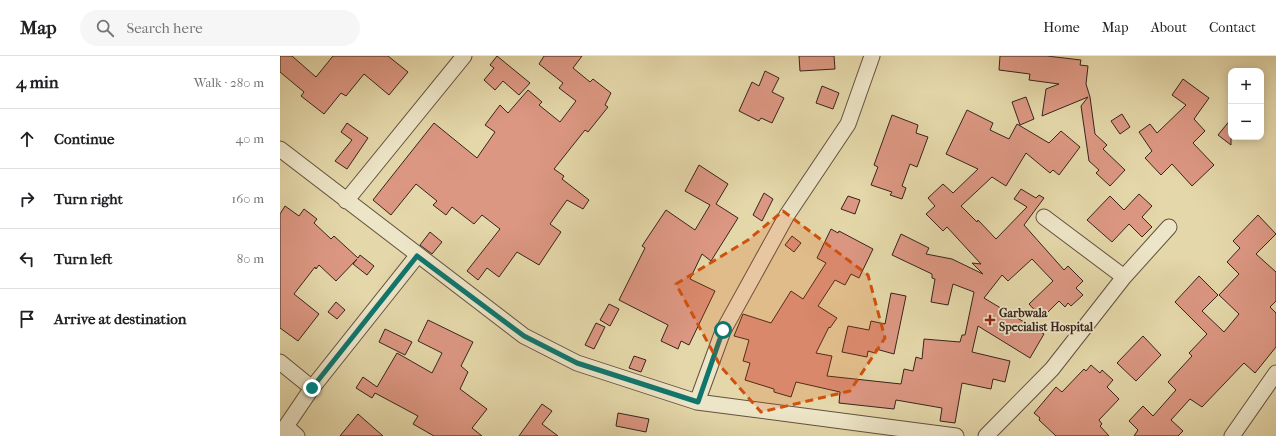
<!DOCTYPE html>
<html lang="en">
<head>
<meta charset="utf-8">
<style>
	:root { --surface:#fff; --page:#f6f6f6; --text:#202124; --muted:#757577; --line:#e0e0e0 }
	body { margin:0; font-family:"IM FELL French Canon",serif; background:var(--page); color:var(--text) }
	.controls { position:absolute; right:12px; top:12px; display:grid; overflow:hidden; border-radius:8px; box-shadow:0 2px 10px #0003 }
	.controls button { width:36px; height:36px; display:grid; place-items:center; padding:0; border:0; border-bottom:1px solid var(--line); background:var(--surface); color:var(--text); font:20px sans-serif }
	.stop { position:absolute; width:12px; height:12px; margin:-9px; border:3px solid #0f766e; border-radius:50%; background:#fff }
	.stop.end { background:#0f766e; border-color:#fff; box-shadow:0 1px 4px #0008 }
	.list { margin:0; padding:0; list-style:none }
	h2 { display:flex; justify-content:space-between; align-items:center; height:52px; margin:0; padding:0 16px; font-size:17px }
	h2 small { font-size:13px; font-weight:400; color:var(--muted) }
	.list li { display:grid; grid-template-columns:26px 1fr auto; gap:12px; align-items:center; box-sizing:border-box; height:60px; padding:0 16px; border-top:1px solid var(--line) }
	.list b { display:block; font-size:15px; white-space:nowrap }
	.list em { font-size:13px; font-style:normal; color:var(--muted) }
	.icon { flex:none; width:22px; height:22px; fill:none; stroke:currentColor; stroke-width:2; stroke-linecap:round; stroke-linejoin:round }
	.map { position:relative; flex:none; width:996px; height:380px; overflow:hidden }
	header { display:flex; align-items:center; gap:24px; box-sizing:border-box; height:56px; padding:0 20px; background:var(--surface); border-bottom:1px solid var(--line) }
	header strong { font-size:19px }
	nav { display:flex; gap:22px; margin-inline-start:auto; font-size:14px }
	.search { width:280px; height:36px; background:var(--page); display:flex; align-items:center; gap:10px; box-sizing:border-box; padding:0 14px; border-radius:22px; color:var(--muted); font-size:15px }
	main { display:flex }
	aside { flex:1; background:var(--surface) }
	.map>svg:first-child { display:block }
	.building { fill:#dc9782; stroke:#38241c }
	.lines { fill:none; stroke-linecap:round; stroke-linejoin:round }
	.minor-casing { stroke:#63513f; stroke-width:17 }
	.minor { stroke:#ede5c7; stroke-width:15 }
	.route { stroke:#0f766e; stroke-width:5 }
	.marked { fill:#ce510e; fill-opacity:0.2; stroke:#ce510e; stroke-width:3; stroke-dasharray:8 5; stroke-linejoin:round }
	.poi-dot { fill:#8f2418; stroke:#ede5c7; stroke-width:1.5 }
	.labels { text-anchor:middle; stroke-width:3.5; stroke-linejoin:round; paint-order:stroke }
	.poi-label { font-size:12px; font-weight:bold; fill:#38241c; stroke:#ede5c7; text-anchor:start }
</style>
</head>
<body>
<header>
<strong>Map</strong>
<div class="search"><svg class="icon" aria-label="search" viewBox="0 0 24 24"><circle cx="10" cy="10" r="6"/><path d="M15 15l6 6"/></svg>Search here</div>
<nav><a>Home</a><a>Map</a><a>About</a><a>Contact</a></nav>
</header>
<main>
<aside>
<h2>4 min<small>Walk · 280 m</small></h2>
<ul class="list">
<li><svg class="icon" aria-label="ahead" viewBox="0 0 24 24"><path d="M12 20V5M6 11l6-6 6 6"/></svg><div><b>Continue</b></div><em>40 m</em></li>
<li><svg class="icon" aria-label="right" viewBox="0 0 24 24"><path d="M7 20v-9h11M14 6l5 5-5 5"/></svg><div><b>Turn right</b></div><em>160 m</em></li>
<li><svg class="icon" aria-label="left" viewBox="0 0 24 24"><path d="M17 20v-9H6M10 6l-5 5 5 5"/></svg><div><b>Turn left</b></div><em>80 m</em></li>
<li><svg class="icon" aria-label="arrive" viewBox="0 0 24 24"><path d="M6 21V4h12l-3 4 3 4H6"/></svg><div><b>Arrive at destination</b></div></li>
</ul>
</aside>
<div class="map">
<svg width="996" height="380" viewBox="0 0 996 380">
	<rect width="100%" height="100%" fill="#e4d7a9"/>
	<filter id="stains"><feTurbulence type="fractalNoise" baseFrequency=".005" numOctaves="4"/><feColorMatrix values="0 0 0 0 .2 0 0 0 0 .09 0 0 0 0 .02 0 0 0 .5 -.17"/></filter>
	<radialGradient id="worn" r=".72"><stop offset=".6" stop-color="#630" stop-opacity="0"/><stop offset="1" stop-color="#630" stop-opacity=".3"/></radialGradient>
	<path class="building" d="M 0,0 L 12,0 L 36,21 L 53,0 L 108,0 L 128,16 L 109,39 L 84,18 L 66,40 L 61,37 L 44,58 L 21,40 L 24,36 L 0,16 Z
		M 217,0 L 250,27 L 239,39 L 223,25 L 215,34 L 204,24 L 214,12 L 210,9 Z
		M 264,0 L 302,0 L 293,12 L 310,26 L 313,23 L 331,37 L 325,49 L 328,51 L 308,76 L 305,74 L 274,113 L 284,120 L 282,123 L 309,144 L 303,153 L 287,144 L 270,168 L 281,176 L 259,209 L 237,196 L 219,221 L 207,212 L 198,224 L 187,215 L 220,173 L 202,159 L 194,168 L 172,151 L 166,159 L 153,149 L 157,145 L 136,128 L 111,159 L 93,144 L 154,67 L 197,102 L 215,76 L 205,69 L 220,49 L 228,57 L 248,34 L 262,46 L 259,49 L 280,66 L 296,45 L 279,32 L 283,27 L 259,8 Z
		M 519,0 L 554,0 L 555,13 L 520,15 Z
		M 720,0 L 767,0 L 801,4 L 800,9 L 808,10 L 806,28 L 810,41 L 815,78 L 827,89 L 823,93 L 845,114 L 830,130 L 816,117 L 819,114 L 809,105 L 801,50 L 808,41 L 762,60 L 766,33 L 779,28 L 749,24 L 750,18 L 719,14 Z
		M 485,15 L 499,22 L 492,36 L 504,42 L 492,67 L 481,62 L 479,65 L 459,55 L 472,26 L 479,30 Z
		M 903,23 L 929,42 L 914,63 L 925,75 L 913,87 L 934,109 L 912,130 L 892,108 L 881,119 L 865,102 L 872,95 L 859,76 L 870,68 L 877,77 L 906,49 L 892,39 Z
		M 542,30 L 559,37 L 553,53 L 536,47 Z
		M 746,41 L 754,63 L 740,69 L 732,46 Z
		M 687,54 L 713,67 L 710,74 L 729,83 L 737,68 L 769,87 L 781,75 L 800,91 L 779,119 L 773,114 L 770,117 L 746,97 L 726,130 L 712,121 L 681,150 L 697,166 L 698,164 L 716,183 L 747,151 L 734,143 L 741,133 L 756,142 L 759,139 L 764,142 L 744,169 L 784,214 L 788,210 L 803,225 L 796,232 L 803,239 L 791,250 L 788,247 L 785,251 L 779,245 L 762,262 L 749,248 L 773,225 L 752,203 L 728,225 L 722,219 L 704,242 L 764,278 L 750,302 L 698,270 L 692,296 L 730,305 L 725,326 L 713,323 L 711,333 L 682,327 L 675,367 L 660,365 L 662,352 L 616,344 L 614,353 L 559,347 L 560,336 L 516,326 L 511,341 L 494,336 L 494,333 L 465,324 L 470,307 L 463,305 L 469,284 L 454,280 L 463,258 L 491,267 L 511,235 L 523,243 L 546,207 L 537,202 L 551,173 L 558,177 L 559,175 L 593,193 L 579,222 L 571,218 L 565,229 L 555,224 L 538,250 L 557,262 L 550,272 L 549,271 L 536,297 L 552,300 L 547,320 L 621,328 L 624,313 L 633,315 L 636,301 L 642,303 L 644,283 L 680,286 L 682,279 L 685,279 L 694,236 L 673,228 L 668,249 L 651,246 L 655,223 L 652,222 L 652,218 L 612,199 L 621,178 L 649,192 L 646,198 L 672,203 L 703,218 L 692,207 L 701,208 L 667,171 L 663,175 L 646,158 L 655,150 L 648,142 L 663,128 L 673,137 L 698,113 L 666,98 Z
		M 842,58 L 850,71 L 840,78 L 831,65 Z
		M 612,59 L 638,69 L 636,77 L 648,81 L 637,111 L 630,108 L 622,130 L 626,132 L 622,143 L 610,139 L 612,136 L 591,129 L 598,111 L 594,109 Z
		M 951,63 L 951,89 L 938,79 Z
		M 67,67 L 88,82 L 67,113 L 55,105 L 72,84 L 61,76 Z
		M 419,109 L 448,128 L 436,148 L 458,162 L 431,205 L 422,198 L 410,223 L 435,235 L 409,289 L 401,285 L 398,293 L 381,285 L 388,269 L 339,244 L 365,192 L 362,190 L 386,154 L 415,174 L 430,149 L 405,135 Z
		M 484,137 L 493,143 L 482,165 L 473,159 Z
		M 859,138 L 872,150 L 862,161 L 872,171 L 862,181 L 849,168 L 832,186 L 807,164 L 830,140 L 844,154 Z
		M 568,140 L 580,144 L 575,158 L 561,153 Z
		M 5,150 L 19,160 L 24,153 L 37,163 L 34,167 L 51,183 L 54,180 L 78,202 L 80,199 L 94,210 L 87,219 L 73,208 L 77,203 L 56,225 L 39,209 L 36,213 L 35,211 L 14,238 L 39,258 L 18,285 L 0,272 L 0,158 Z
		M 978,159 L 996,178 L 976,198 L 996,216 L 996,245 L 990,251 L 996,257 L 996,291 L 975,317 L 964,307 L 922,351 L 910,343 L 891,364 L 903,375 L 898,380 L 854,380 L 858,374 L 849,365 L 863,350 L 873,360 L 896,334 L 888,326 L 912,300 L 909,297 L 927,278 L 895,246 L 919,220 L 938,239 L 922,255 L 944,276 L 959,258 L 939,239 L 959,218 L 947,206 L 960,192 L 953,185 Z
		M 150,176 L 162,186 L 152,198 L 140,189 Z
		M 512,180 L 521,187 L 514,196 L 505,189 Z
		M 611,237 L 626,240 L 614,298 L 596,293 L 595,297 L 588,295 L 587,301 L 562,296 L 568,270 L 589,274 L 591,265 L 605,268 Z
		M 56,246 L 65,254 L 57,263 L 48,256 Z
		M 329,248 L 339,253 L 330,270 L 320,264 Z
		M 148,264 L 193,286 L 181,310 L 188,316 L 180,333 L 207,353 L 192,372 L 202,380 L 154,380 L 133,368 L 138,360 L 95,337 L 92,342 L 76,332 L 83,321 L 97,331 L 117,297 L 152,317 L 162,297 L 138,285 Z
		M 316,267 L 325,271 L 314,293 L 305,289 Z
		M 105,273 L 132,286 L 125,299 L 99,286 Z
		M 863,280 L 881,299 L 856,325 L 837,307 Z
		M 354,300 L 366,304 L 361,316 L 349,312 Z
		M 811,309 L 820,317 L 822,314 L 833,324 L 827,331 L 839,343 L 819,364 L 822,368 L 820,370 L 829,380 L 776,380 L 759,364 L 760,362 L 754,357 L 776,331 L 782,336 L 804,313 L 806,315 Z
		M 262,348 L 272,355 L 262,368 L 278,380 L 239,380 Z
		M 338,357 L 369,363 L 366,376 L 336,370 Z
		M 78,358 L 103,380 L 60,380 Z"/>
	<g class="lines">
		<g class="minor-casing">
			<path id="minor" d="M 0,93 L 244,280 L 297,307 L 417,346 L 676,380
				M 66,145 L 184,0
				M 764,161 L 844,221
				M 0,306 L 32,332
				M 417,346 L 443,275 L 507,159 L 568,68 L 592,0
				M 7,371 L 17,380
				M 0,379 L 32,332 L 137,200
				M 706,380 L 772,313 L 844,221 L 889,171
				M 952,380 L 996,317"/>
		</g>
		<use href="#minor" class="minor"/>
	</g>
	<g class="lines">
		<path class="route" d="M 32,332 L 137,200 L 244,280 L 297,307 L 418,346 L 443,274"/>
	</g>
	<path class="marked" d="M 503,155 L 588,219 L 605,282 L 570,335 L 481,356 L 441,311 L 396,228 L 468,184 Z"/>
	<path class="poi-dot" d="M708 258h4v4h4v4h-4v4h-4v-4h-4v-4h4z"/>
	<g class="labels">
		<g class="poi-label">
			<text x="719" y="261">Garbwala<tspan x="719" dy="14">Specialist Hospital</tspan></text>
		</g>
	</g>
	<rect width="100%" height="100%" filter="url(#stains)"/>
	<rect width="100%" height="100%" fill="url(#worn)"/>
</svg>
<div class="controls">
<button>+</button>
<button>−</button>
</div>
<div class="stop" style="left:443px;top:274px"></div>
<div class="stop end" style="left:32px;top:332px"></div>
</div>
</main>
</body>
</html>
